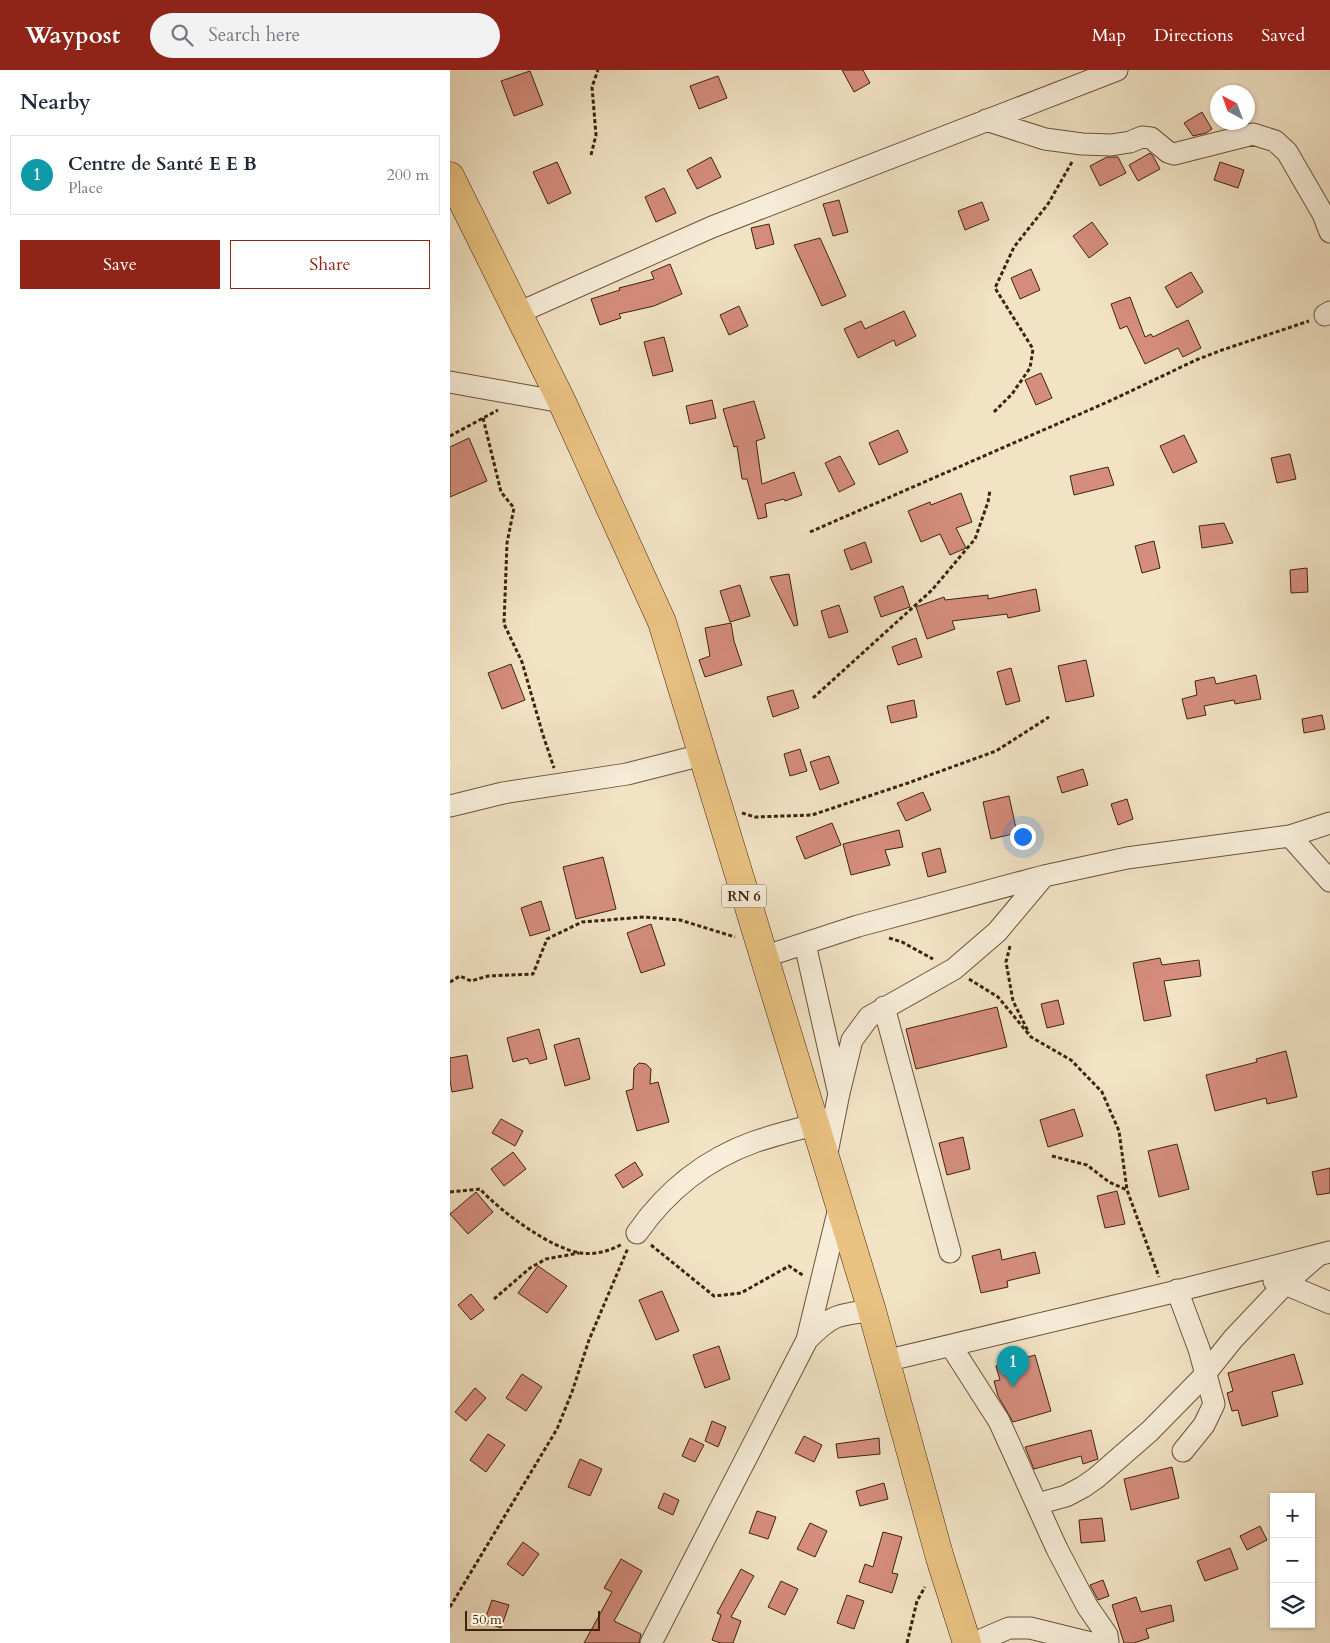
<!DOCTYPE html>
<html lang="en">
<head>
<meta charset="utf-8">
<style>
	:root { --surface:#fff; --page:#f2f2f3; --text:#1f2937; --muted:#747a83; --line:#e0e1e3; --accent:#8f2418 }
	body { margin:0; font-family:Cardo,serif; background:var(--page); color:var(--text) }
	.controls { position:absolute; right:15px; bottom:15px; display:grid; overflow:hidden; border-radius:0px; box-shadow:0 1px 4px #0004 }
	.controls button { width:45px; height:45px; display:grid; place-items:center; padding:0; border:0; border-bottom:1px solid var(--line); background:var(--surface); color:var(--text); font:25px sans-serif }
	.compass { position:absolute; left:760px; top:15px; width:45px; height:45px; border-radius:50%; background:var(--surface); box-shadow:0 1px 4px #0004; rotate:319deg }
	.scale { position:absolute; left:15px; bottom:12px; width:135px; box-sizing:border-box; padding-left:5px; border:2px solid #3e230d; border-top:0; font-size:14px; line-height:18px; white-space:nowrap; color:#3e230d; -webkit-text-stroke:4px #f7edd9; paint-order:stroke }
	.you { position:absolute; left:572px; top:766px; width:18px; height:18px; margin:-12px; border:4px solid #fff; border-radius:50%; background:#1a73e8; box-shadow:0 0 0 8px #1a73e833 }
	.badge { display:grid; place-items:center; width:32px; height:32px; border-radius:50%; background:var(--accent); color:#fff; font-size:16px; font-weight:700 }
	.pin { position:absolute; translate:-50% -41px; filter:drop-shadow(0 1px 2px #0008) }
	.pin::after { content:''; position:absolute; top:26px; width:18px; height:15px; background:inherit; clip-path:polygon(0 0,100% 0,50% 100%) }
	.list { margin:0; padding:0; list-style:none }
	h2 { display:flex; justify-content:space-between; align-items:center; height:65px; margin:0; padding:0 20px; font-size:21px }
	h2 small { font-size:16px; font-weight:400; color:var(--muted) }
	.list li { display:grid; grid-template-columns:32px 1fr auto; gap:15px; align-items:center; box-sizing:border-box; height:80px; margin:0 10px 10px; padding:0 10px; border:1px solid var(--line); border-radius:0px }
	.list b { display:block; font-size:19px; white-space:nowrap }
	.list p { margin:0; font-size:16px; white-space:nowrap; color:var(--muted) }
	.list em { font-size:16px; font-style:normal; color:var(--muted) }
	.actions { display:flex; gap:10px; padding:15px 20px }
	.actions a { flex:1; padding:11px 0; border:1px solid var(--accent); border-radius:0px; text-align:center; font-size:18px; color:var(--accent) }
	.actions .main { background:var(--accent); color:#fff }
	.icon { flex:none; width:28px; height:28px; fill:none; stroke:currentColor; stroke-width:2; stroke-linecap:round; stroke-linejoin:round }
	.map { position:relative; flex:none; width:880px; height:1573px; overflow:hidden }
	header { display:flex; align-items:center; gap:30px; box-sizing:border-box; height:70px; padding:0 25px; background:var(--accent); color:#fff }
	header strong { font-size:24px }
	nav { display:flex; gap:28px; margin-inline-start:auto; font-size:18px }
	.search { width:350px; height:45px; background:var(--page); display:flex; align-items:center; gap:12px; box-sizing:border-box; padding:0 18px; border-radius:28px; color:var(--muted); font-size:19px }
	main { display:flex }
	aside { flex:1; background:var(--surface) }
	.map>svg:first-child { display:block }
	.building { fill:#d58d7d; stroke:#3e230d }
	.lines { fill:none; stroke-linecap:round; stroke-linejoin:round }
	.minor-casing { stroke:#6b533b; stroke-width:23 }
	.primary-casing { stroke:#3e230d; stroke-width:29 }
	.path { stroke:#3e230d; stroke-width:3; stroke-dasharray:4 2.5; stroke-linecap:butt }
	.minor { stroke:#f7edd9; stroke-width:21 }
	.primary { stroke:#e9c282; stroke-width:28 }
	.labels { text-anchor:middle; stroke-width:4.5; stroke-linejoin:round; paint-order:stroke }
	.shield { fill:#f7edd9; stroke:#76604a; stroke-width:1 }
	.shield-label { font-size:14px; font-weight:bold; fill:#3e230d }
</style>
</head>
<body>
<header>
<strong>Waypost</strong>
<div class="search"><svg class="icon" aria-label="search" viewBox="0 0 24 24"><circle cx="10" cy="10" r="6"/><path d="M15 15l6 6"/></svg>Search here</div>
<nav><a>Map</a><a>Directions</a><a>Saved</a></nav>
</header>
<main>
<aside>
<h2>Nearby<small></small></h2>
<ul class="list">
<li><span class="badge" style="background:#0f9aa8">1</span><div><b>Centre de Santé E E B</b><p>Place</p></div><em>200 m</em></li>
</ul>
<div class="actions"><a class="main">Save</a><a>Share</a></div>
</aside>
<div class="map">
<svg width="880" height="1573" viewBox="0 0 880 1573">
	<rect width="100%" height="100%" fill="#f2e3c5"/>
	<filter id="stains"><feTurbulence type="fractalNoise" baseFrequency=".004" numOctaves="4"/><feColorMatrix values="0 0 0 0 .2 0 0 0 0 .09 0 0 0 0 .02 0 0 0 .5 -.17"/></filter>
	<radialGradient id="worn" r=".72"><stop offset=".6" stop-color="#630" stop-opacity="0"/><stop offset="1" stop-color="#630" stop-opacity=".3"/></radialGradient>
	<path class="building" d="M 392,0 L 413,0 L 420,13 L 404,22 Z
		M 80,1 L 93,35 L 64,46 L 51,11 Z
		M 268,6 L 277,28 L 249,39 L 240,16 Z
		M 752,42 L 762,59 L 756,63 L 743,66 L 734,53 Z
		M 700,83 L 703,86 L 710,99 L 688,111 L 679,95 Z
		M 261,87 L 271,107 L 247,119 L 237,100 Z
		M 657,87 L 668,87 L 676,103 L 650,116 L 640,96 Z
		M 107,92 L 121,123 L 98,134 L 83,102 Z
		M 770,92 L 794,100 L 788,118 L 764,110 Z
		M 214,118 L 226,143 L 206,152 L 195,127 Z
		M 389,130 L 398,162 L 383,166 L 373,134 Z
		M 532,132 L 539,150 L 515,160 L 508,141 Z
		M 642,152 L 658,174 L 639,188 L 623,166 Z
		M 319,154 L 324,174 L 306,179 L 301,158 Z
		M 370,168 L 396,226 L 372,236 L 344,175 Z
		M 220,194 L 232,224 L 204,236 L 169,244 L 171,248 L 150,255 L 141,229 L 170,220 L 169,218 L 204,209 L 201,202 Z
		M 581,199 L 590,220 L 570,229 L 561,208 Z
		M 741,202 L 753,222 L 727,238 L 715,217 Z
		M 680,227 L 695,267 L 701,264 L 703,267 L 738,250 L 751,278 L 733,287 L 728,278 L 695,294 L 677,256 L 670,259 L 661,234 Z
		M 289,236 L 298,256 L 279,265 L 270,245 Z
		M 454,241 L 466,266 L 446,276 L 444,270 L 408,288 L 394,259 L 411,251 L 415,259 Z
		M 214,267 L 223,301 L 203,306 L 194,272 Z
		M 591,303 L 602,328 L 586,335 L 575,310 Z
		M 262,330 L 266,348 L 240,354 L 236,336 Z
		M 304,331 L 315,368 L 306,371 L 312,414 L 344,402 L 352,425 L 335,431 L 334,429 L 315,434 L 317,447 L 308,449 L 297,409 L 292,409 L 287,376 L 284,377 L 273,339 Z
		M 448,360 L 458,382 L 429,395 L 419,373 Z
		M 734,365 L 747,392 L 723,403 L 710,376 Z
		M 19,368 L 37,411 L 0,427 L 0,377 Z
		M 840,384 L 846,409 L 827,413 L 821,388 Z
		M 390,386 L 405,414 L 389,422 L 375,393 Z
		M 658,397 L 664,415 L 624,425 L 620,406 Z
		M 511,423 L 522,452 L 506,458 L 516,478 L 500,485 L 490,464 L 471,472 L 458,441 L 480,432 L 481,435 Z
		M 774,453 L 783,473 L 752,478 L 749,456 Z
		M 704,471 L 710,498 L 692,503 L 685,476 Z
		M 415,472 L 422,492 L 401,500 L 394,480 Z
		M 857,498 L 858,522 L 841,523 L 840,500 Z
		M 339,504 L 348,555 L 344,556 L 320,507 Z
		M 290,515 L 300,546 L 280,552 L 270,521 Z
		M 453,516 L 460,537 L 431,547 L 424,527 Z
		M 586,519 L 590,541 L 558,548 L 557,544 L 502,551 L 505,559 L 477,569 L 466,537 L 494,527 L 495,530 L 538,525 L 538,529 Z
		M 389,535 L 398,562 L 379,568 L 371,541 Z
		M 281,553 L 284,571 L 292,595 L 255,607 L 249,590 L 260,586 L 255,558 Z
		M 466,568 L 472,587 L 448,595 L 442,577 Z
		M 636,590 L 644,626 L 616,632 L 608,596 Z
		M 61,594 L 75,630 L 52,639 L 38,603 Z
		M 561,598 L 570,631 L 556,635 L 547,602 Z
		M 806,605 L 811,629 L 785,634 L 784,630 L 754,636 L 756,645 L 737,649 L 732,629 L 747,625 L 745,611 L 764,607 L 766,614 Z
		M 343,620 L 349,638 L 323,647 L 317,627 Z
		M 464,630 L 467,647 L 441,653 L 437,636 Z
		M 872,645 L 875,659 L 854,663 L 852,649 Z
		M 350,679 L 357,701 L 340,706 L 334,684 Z
		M 379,686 L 389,713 L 370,720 L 360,692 Z
		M 633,699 L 638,715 L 612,723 L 607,707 Z
		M 473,722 L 481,740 L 456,751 L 447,733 Z
		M 559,726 L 567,763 L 541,769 L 533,732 Z
		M 677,729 L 683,749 L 668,755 L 661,734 Z
		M 382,753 L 391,775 L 355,789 L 346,767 Z
		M 449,760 L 453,777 L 435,780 L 440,795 L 401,805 L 393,774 Z
		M 490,778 L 496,802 L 478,807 L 472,783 Z
		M 153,787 L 166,839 L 126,849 L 113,797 Z
		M 91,831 L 100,860 L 80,866 L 71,838 Z
		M 201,854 L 215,895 L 191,903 L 177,863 Z
		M 710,888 L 712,895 L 749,890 L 751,906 L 714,911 L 721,946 L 694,951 L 683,893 Z
		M 608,930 L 614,954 L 597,958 L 591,934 Z
		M 547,937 L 557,977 L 466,999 L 456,959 Z
		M 89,959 L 97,989 L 80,994 L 77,988 L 63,992 L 57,968 Z
		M 129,968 L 140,1009 L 115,1016 L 104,975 Z
		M 836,981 L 847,1027 L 817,1034 L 816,1028 L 765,1041 L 756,1005 L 807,992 L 806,989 Z
		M 17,985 L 23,1018 L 2,1022 L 0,1010 L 0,988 Z
		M 189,993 L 196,994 L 201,999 L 200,1014 L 208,1012 L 219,1052 L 187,1061 L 176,1021 L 183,1019 L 184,998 Z
		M 624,1039 L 633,1066 L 598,1077 L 590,1050 Z
		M 51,1049 L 73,1061 L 65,1076 L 42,1063 Z
		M 513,1067 L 520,1099 L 497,1105 L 489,1073 Z
		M 727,1074 L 739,1119 L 709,1127 L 698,1081 Z
		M 63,1082 L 76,1099 L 54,1116 L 41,1099 Z
		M 185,1092 L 193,1105 L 173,1118 L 165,1105 Z
		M 880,1098 L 880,1123 L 867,1125 L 862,1102 Z
		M 667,1121 L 675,1154 L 655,1158 L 647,1126 Z
		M 26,1122 L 43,1142 L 18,1164 L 0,1144 Z
		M 550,1179 L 552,1190 L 585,1182 L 590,1203 L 557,1211 L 558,1217 L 531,1223 L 522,1186 Z
		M 88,1196 L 117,1216 L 97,1243 L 68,1223 Z
		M 212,1221 L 229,1261 L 206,1270 L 189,1230 Z
		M 21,1224 L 34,1240 L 21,1250 L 8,1235 Z
		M 269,1276 L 280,1309 L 255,1318 L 243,1285 Z
		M 844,1284 L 853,1314 L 822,1322 L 828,1346 L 792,1356 L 788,1340 L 782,1341 L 777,1323 L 783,1321 L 778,1303 Z
		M 585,1285 L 601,1341 L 563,1352 L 548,1326 L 544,1311 L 550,1310 L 546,1296 Z
		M 72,1304 L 92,1317 L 76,1341 L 56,1328 Z
		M 25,1318 L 36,1328 L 16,1351 L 5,1342 Z
		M 262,1351 L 276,1357 L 268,1377 L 255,1371 Z
		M 641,1360 L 648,1389 L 633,1394 L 631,1386 L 584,1399 L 575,1377 Z
		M 38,1364 L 55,1375 L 36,1402 L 20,1390 Z
		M 354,1366 L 372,1375 L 364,1392 L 345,1383 Z
		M 240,1368 L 254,1375 L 245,1392 L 232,1386 Z
		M 429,1368 L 430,1384 L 388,1388 L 386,1374 Z
		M 130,1389 L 152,1399 L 140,1426 L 118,1417 Z
		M 722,1397 L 729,1428 L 681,1440 L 674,1409 Z
		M 434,1413 L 438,1429 L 410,1436 L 406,1421 Z
		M 214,1423 L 229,1430 L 223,1445 L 208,1438 Z
		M 307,1441 L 326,1447 L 318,1469 L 299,1463 Z
		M 652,1448 L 655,1471 L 631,1473 L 629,1450 Z
		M 360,1453 L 377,1461 L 365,1487 L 347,1479 Z
		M 810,1456 L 817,1470 L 797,1480 L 790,1466 Z
		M 433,1462 L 452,1467 L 442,1503 L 448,1504 L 442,1523 L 409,1512 L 415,1494 L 423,1497 Z
		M 73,1472 L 89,1484 L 73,1506 L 57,1494 Z
		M 780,1478 L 788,1499 L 755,1511 L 747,1491 Z
		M 171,1489 L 192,1501 L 164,1551 L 191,1564 L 189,1573 L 134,1573 L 162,1522 L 154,1518 Z
		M 291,1499 L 304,1506 L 281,1547 L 291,1551 L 283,1573 L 271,1573 L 262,1570 L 271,1545 L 267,1543 Z
		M 653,1510 L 659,1526 L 648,1530 L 640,1515 Z
		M 331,1511 L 348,1519 L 335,1545 L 318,1537 Z
		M 397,1525 L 414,1531 L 404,1559 L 387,1553 Z
		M 686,1527 L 691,1542 L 721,1535 L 724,1551 L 696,1559 L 699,1568 L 684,1573 L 674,1573 L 662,1535 Z
		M 42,1530 L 59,1535 L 51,1558 L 34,1552 Z"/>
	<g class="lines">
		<g class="minor-casing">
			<path id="minor" d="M 536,50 L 595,69 L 632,74 L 661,75 L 680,72 L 692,67 L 701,68 L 718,82 L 724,84 L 803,64 L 825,71 L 837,82 L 873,144 L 880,162
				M 68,243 L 262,157 L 667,0
				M 875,245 L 880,242
				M 0,312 L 112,332
				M 0,736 L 53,723 L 177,704 L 252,685
				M 840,766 L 880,811
				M 355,874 L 388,1020
				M 313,887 L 408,856 L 594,806 L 677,788 L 840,766 L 880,753
				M 434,937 L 500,1182
				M 376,1088 L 389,1023 L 402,970 L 419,947 L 504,899 L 547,862 L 594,806
				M 187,1163 C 217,1120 254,1090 304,1072 C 324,1065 344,1060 364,1055
				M 824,1211 L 835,1214 L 880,1233
				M 727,1220 L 749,1279 L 764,1334 L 754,1355 L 733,1381
				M 357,1270 C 381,1245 388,1244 422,1241
				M 501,1276 L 549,1351 L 607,1479 L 637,1536 L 657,1565 L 658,1572 L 655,1573
				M 435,1291 L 715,1224 L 880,1182
				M 587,1434 L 616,1426 L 633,1417 L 646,1408 L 700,1361 L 751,1309 L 783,1269 L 835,1214 L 866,1187
				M 201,1573 L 357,1270 L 389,1138
				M 524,1573 L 559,1558 L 580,1558 L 641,1573"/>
		</g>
		<g class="primary-casing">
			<path id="primary" d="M 0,106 L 112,332 L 212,552 L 422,1241 L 490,1488 L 517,1573"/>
		</g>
		<path class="path" d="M 141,85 L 146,65 L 142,17 L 148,0
			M 544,342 L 562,324 L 580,298 L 583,279 L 545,218 L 564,177 L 598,134 L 622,92
			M 33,348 L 51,422 L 64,438 L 57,473 L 54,554 L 72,592 L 93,665 L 104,698
			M 0,366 L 48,340
			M 360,462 L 662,330 L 746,290 L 772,280 L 859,251
			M 363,628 L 482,520 L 525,469 L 538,432 L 540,420
			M 292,743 L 305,747 L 362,745 L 458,713 L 546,681 L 599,647
			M 439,868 L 452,872 L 483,889
			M 560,876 L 556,892 L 563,931 L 579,963
			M 519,909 L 548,927 L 581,967 L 621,990 L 652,1022 L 669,1061 L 677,1120
			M 0,912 L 10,906 L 21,911 L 38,906 L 83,904 L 97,869 L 132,852 L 194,847 L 230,850 L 285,867
			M 602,1086 L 637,1095 L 659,1112 L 677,1120 L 709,1207
			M 0,1122 L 30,1119 C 50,1141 101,1179 131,1183 C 145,1185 160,1181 172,1174
			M 201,1175 L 264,1226 L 291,1223 L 339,1196 L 354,1206
			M 44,1229 L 80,1198 L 96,1189 L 129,1183
			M 0,1537 L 107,1359 L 122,1322 L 139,1270 L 178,1178
			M 457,1573 L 467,1531 L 475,1517"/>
		<use href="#minor" class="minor"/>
		<use href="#primary" class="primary"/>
	</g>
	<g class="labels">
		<rect class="shield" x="271.5" y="814.5" width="45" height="23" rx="4"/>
		<g class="shield-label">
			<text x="294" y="831">RN 6</text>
		</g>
	</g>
	<rect width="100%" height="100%" filter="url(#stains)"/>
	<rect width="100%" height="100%" fill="url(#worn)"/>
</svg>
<div class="controls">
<button>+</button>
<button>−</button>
<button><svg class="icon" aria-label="layers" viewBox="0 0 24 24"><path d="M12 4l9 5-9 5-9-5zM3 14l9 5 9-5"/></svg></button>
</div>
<svg class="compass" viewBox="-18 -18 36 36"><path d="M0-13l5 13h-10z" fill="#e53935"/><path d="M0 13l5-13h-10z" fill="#747a83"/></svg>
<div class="scale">50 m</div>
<div class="you"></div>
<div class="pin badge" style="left:563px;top:1317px;background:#0f9aa8">1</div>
</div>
</main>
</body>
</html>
